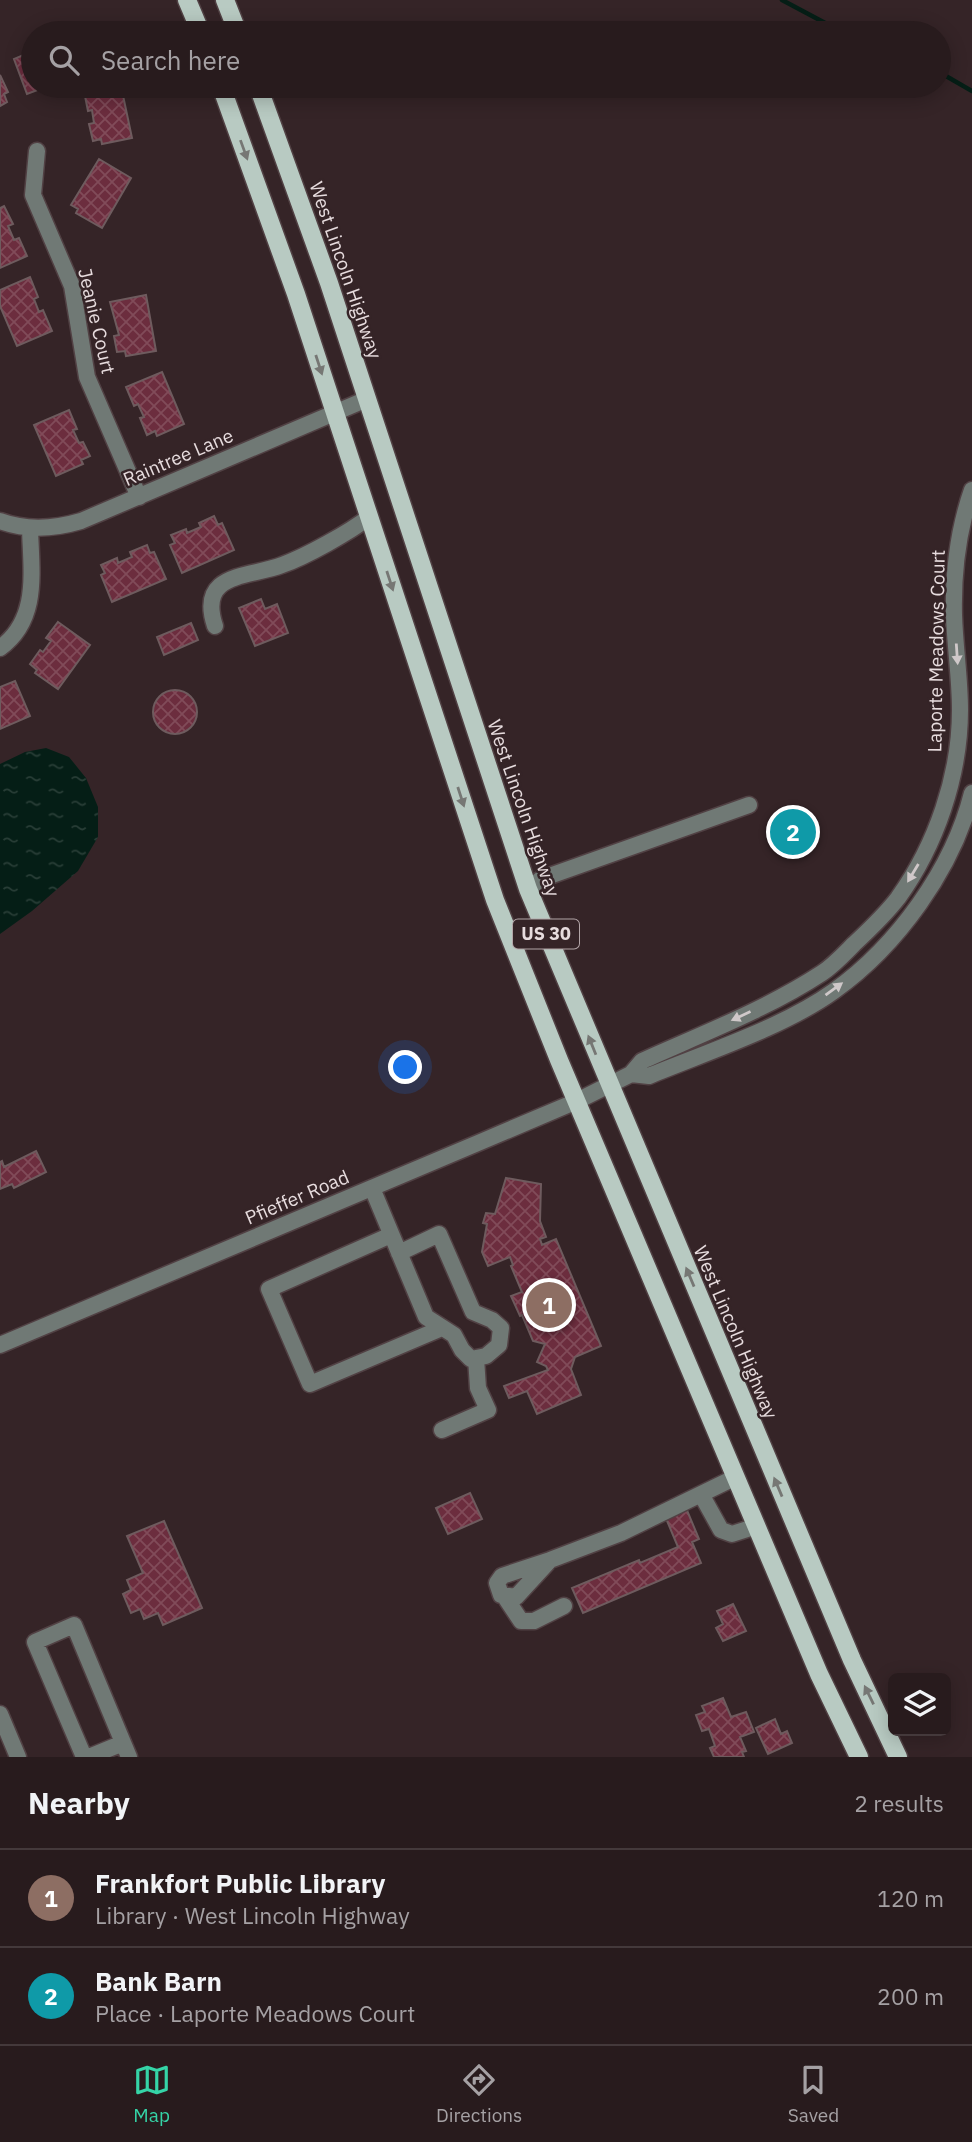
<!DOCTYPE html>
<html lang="en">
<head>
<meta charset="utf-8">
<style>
	:root { --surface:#281b1d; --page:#302426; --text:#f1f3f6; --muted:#a5a1a4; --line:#44393b; --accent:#35d4a7 }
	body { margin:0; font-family:"IBM Plex Sans",sans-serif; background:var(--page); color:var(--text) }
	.controls { position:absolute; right:21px; bottom:21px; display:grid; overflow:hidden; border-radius:10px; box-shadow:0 4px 18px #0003 }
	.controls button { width:63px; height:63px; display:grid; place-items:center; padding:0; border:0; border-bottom:2px solid var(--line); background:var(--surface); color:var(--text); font:35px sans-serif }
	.you { position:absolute; left:406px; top:1068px; width:24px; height:24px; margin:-18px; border:5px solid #fff; border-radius:50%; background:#1a73e8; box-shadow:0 0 0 10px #1a73e833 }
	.badge { display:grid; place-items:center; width:46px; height:46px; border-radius:50%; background:var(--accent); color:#fff; font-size:23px; font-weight:700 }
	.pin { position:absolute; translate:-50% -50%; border:4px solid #fff; box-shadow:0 2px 7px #0006 }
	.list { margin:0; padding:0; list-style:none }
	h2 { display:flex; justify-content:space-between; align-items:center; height:91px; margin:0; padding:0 28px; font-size:30px }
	h2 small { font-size:23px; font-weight:400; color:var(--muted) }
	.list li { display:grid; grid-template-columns:46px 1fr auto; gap:21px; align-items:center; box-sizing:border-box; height:98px; padding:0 28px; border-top:2px solid var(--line) }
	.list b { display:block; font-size:26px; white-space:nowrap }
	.list p { margin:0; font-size:23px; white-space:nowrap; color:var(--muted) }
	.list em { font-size:23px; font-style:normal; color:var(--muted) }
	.icon { flex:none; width:38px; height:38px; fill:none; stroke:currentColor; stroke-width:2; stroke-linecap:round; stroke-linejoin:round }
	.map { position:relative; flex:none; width:972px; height:1757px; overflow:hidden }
	.search { position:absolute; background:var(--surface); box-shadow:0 4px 18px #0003; left:21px; right:21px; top:21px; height:77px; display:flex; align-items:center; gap:18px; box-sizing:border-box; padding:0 24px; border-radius:38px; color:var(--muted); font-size:26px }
	.sheet { height:287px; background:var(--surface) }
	nav { display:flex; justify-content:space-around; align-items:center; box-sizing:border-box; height:98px; border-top:2px solid var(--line); background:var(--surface); font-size:19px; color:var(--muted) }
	nav a { display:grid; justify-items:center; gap:4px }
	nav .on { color:var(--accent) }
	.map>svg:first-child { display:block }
	.water { fill:url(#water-ripples) }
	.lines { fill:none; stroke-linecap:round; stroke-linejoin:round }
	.stream { stroke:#051e16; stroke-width:4.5 }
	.building { fill:url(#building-cross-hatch); stroke:#6e5b5e; stroke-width:2 }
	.minor-casing { stroke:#514144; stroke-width:19 }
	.major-casing { stroke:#514144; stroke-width:21 }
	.minor { stroke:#707975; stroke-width:16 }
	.major { stroke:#b8cac2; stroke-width:18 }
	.oneway { fill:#767774 }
	.oneway2 { fill:#cfc8c9 }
	.labels { text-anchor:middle; stroke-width:5; stroke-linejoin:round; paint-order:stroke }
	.shield { fill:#352427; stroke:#b2a5a7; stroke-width:2 }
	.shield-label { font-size:18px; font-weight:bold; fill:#e7dcde }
	.street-label { font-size:19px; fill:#e7dcde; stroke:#352427 }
</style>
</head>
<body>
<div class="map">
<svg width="972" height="1757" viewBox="0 0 972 1757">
	<defs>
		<pattern id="water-ripples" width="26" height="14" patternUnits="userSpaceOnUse" patternTransform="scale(1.75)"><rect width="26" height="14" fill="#051e16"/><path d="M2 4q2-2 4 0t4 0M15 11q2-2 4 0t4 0" fill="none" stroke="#293e37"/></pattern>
		<pattern id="building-cross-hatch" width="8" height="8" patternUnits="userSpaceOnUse" patternTransform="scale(1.75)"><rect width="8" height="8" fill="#6c2d3e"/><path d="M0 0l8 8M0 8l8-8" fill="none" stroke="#814b59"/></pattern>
	</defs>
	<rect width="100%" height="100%" fill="#352427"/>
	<path class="water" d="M 46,748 L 69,757 L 86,778 L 98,807 L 98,837 L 78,871 L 32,911 L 0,934 L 0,764 L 25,752 Z"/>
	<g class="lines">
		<path class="stream" d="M 782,0 L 844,33
			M 939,72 L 972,91"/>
	</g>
	<path class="building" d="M 33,51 L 33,86 L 48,86 L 27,94 L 14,59 Z
		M 0,75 L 8,92 L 4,94 L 7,102 L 0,106 Z
		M 110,86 L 121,86 L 132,138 L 102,144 L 101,139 L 93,141 L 89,124 L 94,123 L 92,110 L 88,111 L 84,91 Z
		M 99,159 L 131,178 L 102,228 L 76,213 L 78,209 L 71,205 Z
		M 4,206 L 13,224 L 8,226 L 14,240 L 19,238 L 27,256 L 0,268 L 0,208 Z
		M 30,277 L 38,297 L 34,299 L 39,312 L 43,310 L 52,331 L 17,346 L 0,306 L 0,290 Z
		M 146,295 L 156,351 L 126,356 L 125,351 L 117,352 L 114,336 L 119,335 L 110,302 Z
		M 162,372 L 184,424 L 157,436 L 155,431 L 147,435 L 140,418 L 144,417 L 138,404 L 134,406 L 126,387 Z
		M 69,410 L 77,429 L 73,430 L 79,443 L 83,442 L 90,456 L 81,460 L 83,464 L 56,476 L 34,425 Z
		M 214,516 L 218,525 L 222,523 L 234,550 L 182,573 L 170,545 L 175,543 L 171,535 L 186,529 L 187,533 L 201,527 L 199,523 Z
		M 147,545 L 150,553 L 154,552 L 166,579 L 112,602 L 101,575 L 105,573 L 101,565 L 117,558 L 118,563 L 132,557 L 130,552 Z
		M 261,599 L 265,609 L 277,604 L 288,633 L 255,646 L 239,608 Z
		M 58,622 L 90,645 L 58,689 L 35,673 L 37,670 L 30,664 L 40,650 L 43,652 L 51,641 L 46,638 Z
		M 191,623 L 198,640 L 164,655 L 157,637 Z
		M 15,681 L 30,716 L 0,729 L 0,687 Z
		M153 712a22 22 0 1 1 44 0a22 22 0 1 1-44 0Z
		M 810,814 L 818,833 L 776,850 L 769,830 Z
		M 36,1151 L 46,1172 L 14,1188 L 12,1184 L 0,1189 L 0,1162 L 2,1161 L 4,1167 Z
		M 506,1178 L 541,1184 L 540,1221 L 546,1237 L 540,1239 L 542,1245 L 556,1239 L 601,1346 L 575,1357 L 571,1369 L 581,1395 L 537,1414 L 527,1391 L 509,1398 L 504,1386 L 548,1370 L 546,1366 L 537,1362 L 545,1344 L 533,1341 L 522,1315 L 520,1316 L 511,1296 L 522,1292 L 511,1266 L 513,1265 L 510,1257 L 488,1266 L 482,1252 L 487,1224 L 483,1223 L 486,1213 L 495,1214 Z
		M 470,1493 L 482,1519 L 448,1534 L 436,1508 Z
		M 686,1508 L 699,1539 L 692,1542 L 701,1563 L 583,1613 L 572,1588 L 639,1560 L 640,1563 L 678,1547 L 665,1516 Z
		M 164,1521 L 202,1608 L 163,1625 L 158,1613 L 144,1619 L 140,1609 L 131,1613 L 123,1594 L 131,1590 L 127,1580 L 143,1573 L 127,1536 Z
		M 733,1604 L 746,1631 L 723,1641 L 716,1628 L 723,1624 L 717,1611 Z
		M 723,1698 L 731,1717 L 746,1712 L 754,1732 L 740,1737 L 746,1751 L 742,1752 L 744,1757 L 714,1757 L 710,1748 L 715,1746 L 709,1729 L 702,1731 L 696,1715 L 705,1712 L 702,1706 Z
		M 775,1719 L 781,1734 L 787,1731 L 792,1743 L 768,1754 L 756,1728 Z"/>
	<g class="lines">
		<g class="minor-casing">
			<path id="minor" d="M 37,151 L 33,195 L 72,286 L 87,377 L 139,497
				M 972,490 C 958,530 953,573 954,615 C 955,647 960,678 960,710 C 960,776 936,845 898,898 C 885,915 869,930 854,944 C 844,954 834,965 822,973 C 767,1009 702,1034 642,1061 L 631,1074 L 649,1076 C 707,1052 784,1027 834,991 C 897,946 953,869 972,793
				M 0,521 C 27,531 54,529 81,521 L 367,399
				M 215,626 C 197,572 248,578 282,565 C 305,557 350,532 369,517
				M 0,648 C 40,619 31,571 30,528
				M 528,889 L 541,879 L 749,805
				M 372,1188 L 426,1317 L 454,1335 L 462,1350 L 471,1359 L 486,1356 L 499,1345 L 501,1328 L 492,1320 L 473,1312 L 439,1234 L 399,1253
				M 391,1235 L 269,1289 L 310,1384 L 442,1328
				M 0,1345 L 478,1143 L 577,1101 L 631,1074
				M 442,1430 L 488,1410 L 478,1388 L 476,1358
				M 701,1494 L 721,1530 L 732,1534 L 757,1526
				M 550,1560 L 516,1597 L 501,1595 L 497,1583 L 502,1576 L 550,1560 L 621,1533 L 736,1477
				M 505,1597 L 521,1621 L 534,1621 L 564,1606
				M 0,1714 L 18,1757
				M 84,1757 L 35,1642 L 74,1625 L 129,1757
				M 89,1757 L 123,1743"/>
		</g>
		<g class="major-casing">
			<path id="major" d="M 187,0 L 201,33
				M 225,0 L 238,33
				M 221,86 L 296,294 L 495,900 L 559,1060 L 819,1674 L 859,1757
				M 258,86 L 329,283 L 528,889 L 852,1660 L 898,1757"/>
		</g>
		<use href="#minor" class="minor"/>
		<use href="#major" class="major"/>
	</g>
	<defs><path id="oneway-solid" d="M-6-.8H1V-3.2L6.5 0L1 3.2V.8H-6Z" transform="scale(1.75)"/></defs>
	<g class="oneway">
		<use href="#oneway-solid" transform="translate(244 150) rotate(70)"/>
		<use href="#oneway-solid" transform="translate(319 365) rotate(72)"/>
		<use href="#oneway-solid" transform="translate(390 581) rotate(72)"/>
		<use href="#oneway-solid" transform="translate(461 797) rotate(72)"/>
		<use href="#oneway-solid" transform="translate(592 1045) rotate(-112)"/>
		<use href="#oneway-solid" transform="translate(690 1277) rotate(-113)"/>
		<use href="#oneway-solid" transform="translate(778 1487) rotate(-113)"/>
		<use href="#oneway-solid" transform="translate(869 1695) rotate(-116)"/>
	</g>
	<g class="oneway2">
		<use href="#oneway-solid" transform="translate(957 654) rotate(86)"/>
		<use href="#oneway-solid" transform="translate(913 873) rotate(121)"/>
		<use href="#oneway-solid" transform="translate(834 989) rotate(-36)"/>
		<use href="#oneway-solid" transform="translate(741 1016) rotate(155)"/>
	</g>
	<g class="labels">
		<rect class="shield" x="513" y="919.5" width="66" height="29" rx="5"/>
		<g class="shield-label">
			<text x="546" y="940">US 30</text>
		</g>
		<g class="street-label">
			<text transform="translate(346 270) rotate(71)" y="7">West Lincoln Highway</text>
			<text transform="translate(97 321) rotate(77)" y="7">Jeanie Court</text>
			<text transform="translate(178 457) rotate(-23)" y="7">Raintree Lane</text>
			<text transform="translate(936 651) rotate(-89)" y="7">Laporte Meadows Court</text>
			<text transform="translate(524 808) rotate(71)" y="7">West Lincoln Highway</text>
			<text transform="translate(297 1197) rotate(-23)" y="7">Pfieffer Road</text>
			<text transform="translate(736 1332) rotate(67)" y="7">West Lincoln Highway</text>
		</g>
	</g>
</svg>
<div class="controls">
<button><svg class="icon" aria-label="layers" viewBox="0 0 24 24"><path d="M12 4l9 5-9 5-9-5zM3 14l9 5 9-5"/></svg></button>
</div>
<div class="you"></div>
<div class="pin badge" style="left:549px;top:1305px;background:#8d6e63">1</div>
<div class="pin badge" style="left:793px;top:832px;background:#0f9aa8">2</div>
<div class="search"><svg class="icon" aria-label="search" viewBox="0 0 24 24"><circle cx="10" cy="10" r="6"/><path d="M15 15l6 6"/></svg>Search here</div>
</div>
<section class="sheet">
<h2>Nearby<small>2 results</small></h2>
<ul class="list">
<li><span class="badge" style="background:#8d6e63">1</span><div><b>Frankfort Public Library</b><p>Library · West Lincoln Highway</p></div><em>120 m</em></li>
<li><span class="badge" style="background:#0f9aa8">2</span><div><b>Bank Barn</b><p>Place · Laporte Meadows Court</p></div><em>200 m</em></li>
</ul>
</section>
<nav>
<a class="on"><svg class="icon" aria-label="map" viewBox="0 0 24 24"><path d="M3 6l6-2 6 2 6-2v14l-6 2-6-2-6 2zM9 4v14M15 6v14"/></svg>Map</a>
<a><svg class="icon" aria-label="directions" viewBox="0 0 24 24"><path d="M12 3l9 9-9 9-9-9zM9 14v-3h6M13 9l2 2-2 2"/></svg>Directions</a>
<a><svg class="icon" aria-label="saved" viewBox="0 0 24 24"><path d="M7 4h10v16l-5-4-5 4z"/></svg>Saved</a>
</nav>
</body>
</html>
